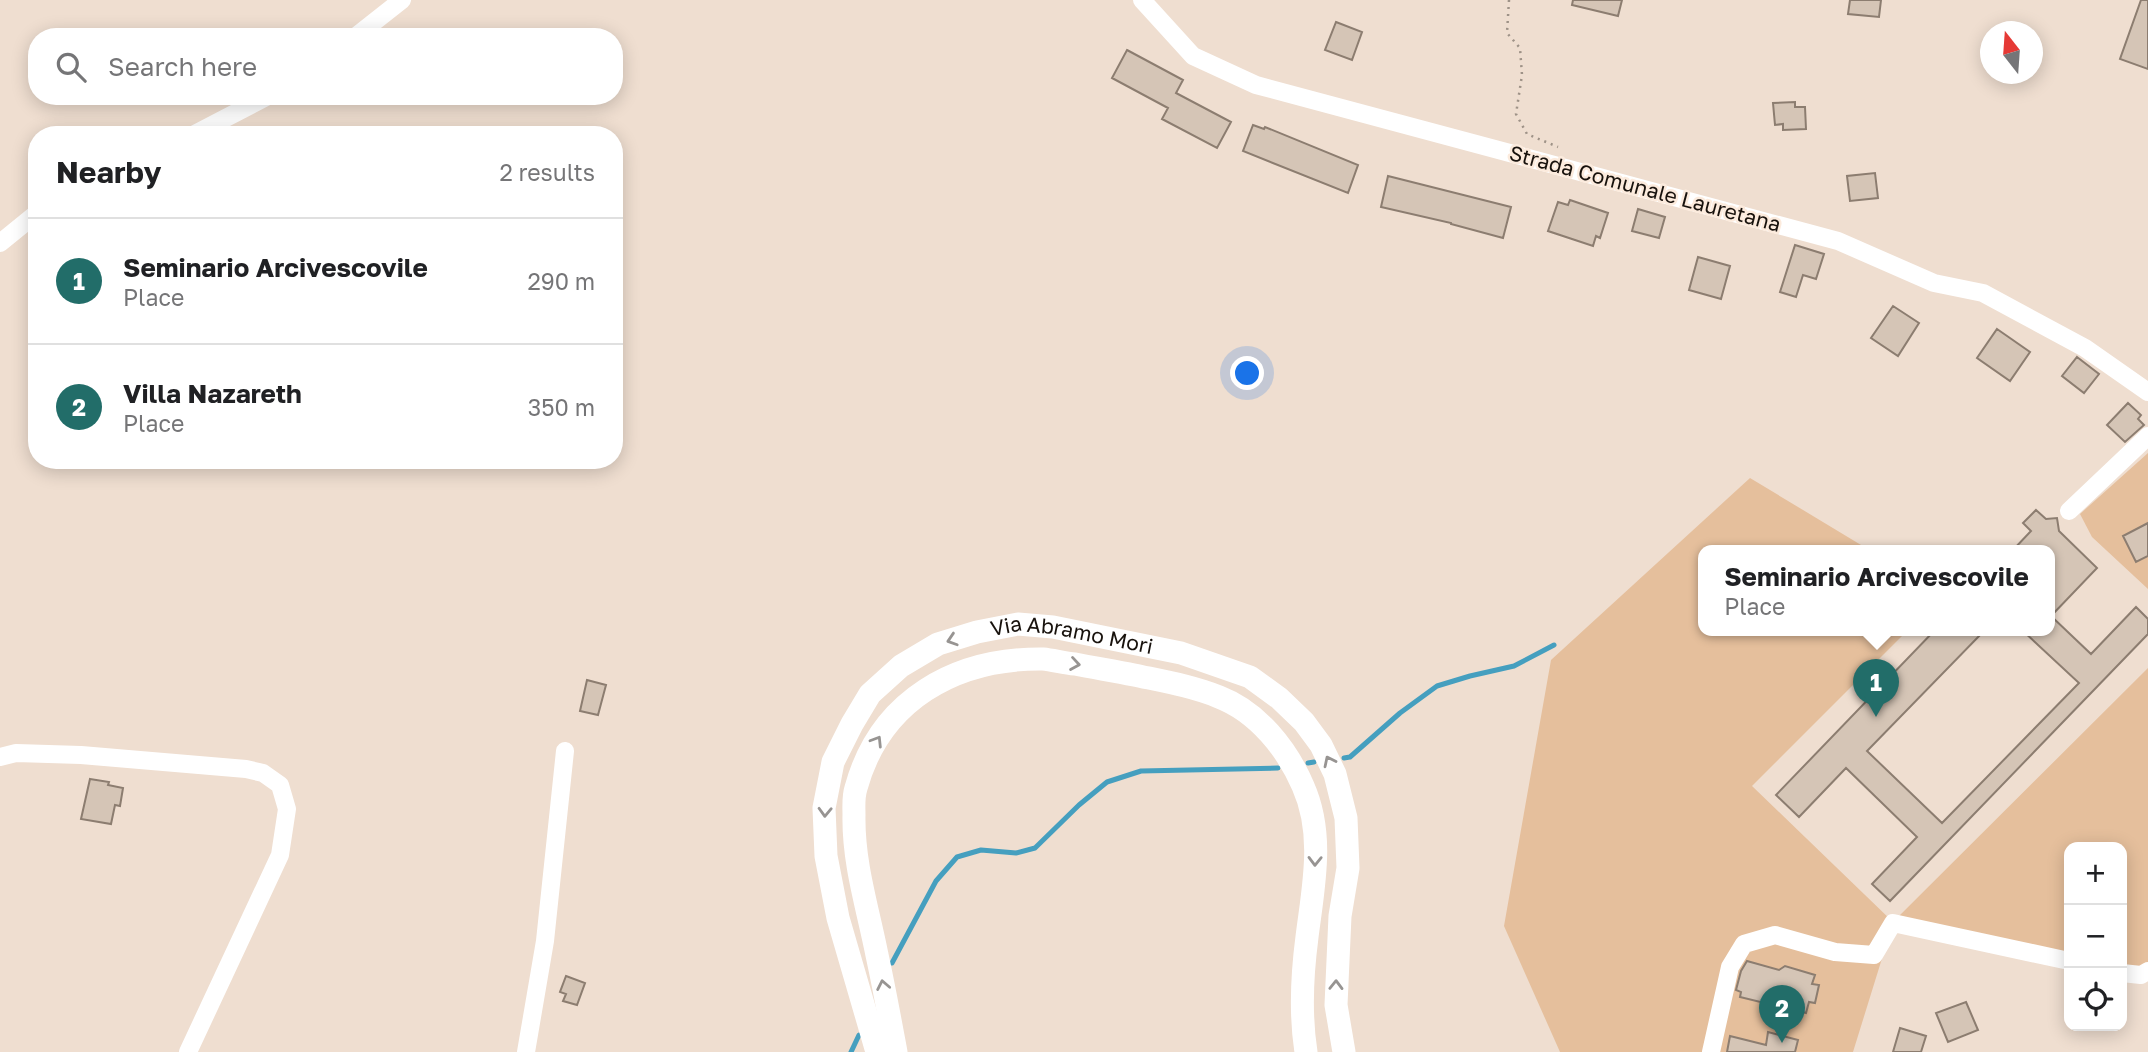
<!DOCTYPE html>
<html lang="en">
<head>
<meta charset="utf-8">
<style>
	:root { --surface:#fff; --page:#f2f2f2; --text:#202124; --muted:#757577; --line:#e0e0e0; --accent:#226d69 }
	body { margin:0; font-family:"Golos Text",sans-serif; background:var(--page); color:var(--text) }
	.controls { position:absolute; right:21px; bottom:21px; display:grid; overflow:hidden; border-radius:14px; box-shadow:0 4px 18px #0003 }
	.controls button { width:63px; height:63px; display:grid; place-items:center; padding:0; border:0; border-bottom:2px solid var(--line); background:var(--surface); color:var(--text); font:35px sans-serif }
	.compass { position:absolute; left:1980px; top:21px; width:63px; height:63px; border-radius:50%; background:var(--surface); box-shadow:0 4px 18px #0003; rotate:343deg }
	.you { position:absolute; left:1248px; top:374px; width:24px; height:24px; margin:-18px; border:5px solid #fff; border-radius:50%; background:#1a73e8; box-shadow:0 0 0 10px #1a73e833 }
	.badge { display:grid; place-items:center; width:46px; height:46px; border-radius:50%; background:var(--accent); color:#fff; font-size:23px; font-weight:700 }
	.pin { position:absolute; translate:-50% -58px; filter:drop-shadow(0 2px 4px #0008) }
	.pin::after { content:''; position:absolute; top:37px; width:24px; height:21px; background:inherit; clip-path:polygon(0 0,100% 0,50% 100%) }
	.popup { position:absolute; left:1698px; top:545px; width:357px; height:91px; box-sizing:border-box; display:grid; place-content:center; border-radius:14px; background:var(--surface); filter:drop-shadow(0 2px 5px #0005); font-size:23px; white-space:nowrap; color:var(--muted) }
	.popup b { font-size:26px; color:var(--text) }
	.popup::after { content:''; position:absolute; left:50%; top:100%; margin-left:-14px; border:14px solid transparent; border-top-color:var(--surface) }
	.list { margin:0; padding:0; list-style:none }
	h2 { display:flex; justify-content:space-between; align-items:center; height:91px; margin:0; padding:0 28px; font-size:30px }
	h2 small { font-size:23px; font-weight:400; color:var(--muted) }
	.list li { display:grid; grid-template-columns:46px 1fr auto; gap:21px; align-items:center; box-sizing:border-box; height:126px; padding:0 28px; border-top:2px solid var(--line) }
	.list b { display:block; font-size:26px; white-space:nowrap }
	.list p { margin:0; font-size:23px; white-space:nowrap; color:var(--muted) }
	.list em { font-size:23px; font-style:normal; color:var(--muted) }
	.icon { flex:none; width:38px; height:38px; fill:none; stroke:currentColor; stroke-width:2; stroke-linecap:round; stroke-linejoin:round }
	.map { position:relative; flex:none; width:2148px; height:1052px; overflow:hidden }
	.search { position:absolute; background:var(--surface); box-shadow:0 4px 18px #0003; left:28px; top:28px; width:595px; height:77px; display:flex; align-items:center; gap:18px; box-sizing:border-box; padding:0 24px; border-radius:28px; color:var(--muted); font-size:26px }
	.panel { position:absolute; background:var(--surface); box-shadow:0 4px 18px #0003; left:28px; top:126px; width:595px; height:343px; border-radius:28px }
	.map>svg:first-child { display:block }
	.green { fill:#e5bf9c }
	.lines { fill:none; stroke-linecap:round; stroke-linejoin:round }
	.stream { stroke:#459fbf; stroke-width:5 }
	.building { fill:#d5c5b6; stroke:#8c7d70; stroke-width:2 }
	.path { stroke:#9e9287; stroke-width:2.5; stroke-dasharray:2 5; stroke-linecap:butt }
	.minor { stroke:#fff; stroke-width:18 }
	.major { stroke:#fff; stroke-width:23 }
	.oneway { stroke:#979492 }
	.labels { text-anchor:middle; stroke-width:5; stroke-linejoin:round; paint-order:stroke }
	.street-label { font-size:21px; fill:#18120d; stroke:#fcebdd }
</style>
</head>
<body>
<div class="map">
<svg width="2148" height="1052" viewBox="0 0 2148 1052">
	<rect width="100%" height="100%" fill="#efded0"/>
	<path class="green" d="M 2148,453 L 2148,589 L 2092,537 L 2080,514 Z
		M 1750,478 L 1871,551 L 1703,551 L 1703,631 L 1907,631 L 1752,786 L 1893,922 L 2148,668 L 2148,967 L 2122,973 L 2122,847 L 2069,847 L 2069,961 L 1893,923 L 1853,1052 L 1560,1052 L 1504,926 L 1551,660 Z"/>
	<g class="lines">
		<path class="stream" d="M 1344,758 L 1350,757 L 1400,713 L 1437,686 L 1470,676 L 1514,666 L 1554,645
			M 1308,763 L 1314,762
			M 892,963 L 936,881 L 957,857 L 981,850 L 1016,853 L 1035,848 L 1079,805 L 1107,782 L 1141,771 L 1278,768
			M 851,1052 L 859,1035"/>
	</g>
	<path class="building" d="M 1573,0 L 1622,0 L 1618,16 L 1572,5 Z
		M 1850,0 L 1881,0 L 1879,17 L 1848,14 Z
		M 2141,0 L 2148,0 L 2148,69 L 2120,59 Z
		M 1336,22 L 1362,32 L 1352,60 L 1325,50 Z
		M 1127,50 L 1183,80 L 1176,93 L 1231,122 L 1217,148 L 1162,119 L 1168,108 L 1112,78 Z
		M 1795,102 L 1795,107 L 1805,107 L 1806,129 L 1783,130 L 1783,124 L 1775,125 L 1773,103 Z
		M 1253,125 L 1264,129 L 1265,127 L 1358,165 L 1348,193 L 1243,151 Z
		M 1875,173 L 1878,198 L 1850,201 L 1847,176 Z
		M 1388,176 L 1511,207 L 1503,238 L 1451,224 L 1451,223 L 1381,207 Z
		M 1570,200 L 1608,213 L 1600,238 L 1596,236 L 1593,246 L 1548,231 L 1558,202 L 1568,205 Z
		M 1638,209 L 1665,217 L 1659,238 L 1632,231 Z
		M 1795,245 L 1824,254 L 1816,279 L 1803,275 L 1796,297 L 1780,292 Z
		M 1698,257 L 1730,266 L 1721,299 L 1689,290 Z
		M 1893,306 L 1919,323 L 1898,356 L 1871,338 Z
		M 1997,329 L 2030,352 L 2010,381 L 1977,358 Z
		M 2077,357 L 2099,374 L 2084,393 L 2062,376 Z
		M 2128,403 L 2141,415 L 2138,419 L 2144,425 L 2125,442 L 2107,425 Z
		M 2036,510 L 2046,519 L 2057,518 L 2059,531 L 2097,568 L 2051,616 L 2091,654 L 2136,607 L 2148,619 L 2148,634 L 1890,901 L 1872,884 L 1917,837 L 1846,768 L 1799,817 L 1776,795 L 1934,631 L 1984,631 L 1867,751 L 1942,823 L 2079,683 L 2023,631 L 2049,631 L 2049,551 L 2012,551 L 2031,531 L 2023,523 Z
		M 2148,523 L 2148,556 L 2136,562 L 2123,536 Z
		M 587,680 L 606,685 L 598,715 L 580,711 Z
		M 90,779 L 109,782 L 108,785 L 123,788 L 120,806 L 115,805 L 111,824 L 81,819 Z
		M 1747,961 L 1779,970 L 1785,966 L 1815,975 L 1812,984 L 1819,985 L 1815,1003 L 1809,1002 L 1806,1013 L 1740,997 L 1741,992 L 1736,990 L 1741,971 Z
		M 566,976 L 585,983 L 577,1005 L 563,1001 L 566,994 L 560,992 Z
		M 1966,1002 L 1978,1030 L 1948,1042 L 1936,1013 Z
		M 1900,1028 L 1926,1036 L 1921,1052 L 1893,1052 Z
		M 1768,1032 L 1798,1040 L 1795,1052 L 1727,1052 L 1730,1036 L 1766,1045 Z"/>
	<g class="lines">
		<path class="path" d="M 1509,0 L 1507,33 L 1520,48 L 1522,75 L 1516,114 L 1527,134 L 1558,147"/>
		<path class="minor" d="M 1142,0 L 1193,56 L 1256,85 L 1838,241 L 1934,283 L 1983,293 L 2085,348 L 2148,392
			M 355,37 L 402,0
			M 193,135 L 268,96
			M 0,243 L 37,213
			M 2069,511 L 2148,436
			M 0,757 L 16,753 L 81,755 L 246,769 L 263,773 L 280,785 L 287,809 L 280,855 L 188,1052
			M 2122,973 L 2141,975 L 2148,971
			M 526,1052 L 545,941 L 565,751
			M 1711,1052 L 1730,967 L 1744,944 L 1775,935 L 1835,952 L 1874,955 L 1893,923 L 2069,961"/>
		<g class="major">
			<path id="s1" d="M 877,1052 L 838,918 L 826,856 L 824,808 L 833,762 L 852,724 L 870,694 L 901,666 L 938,644 L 977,632 L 1018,624 L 1053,627 L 1181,653 L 1250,677 L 1279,698 L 1304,722 L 1321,745 L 1335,774 L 1346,818 L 1348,868 L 1340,916 L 1336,1005 L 1344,1052"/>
			<path d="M 896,1052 C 890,1020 884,987 877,955 C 868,909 853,863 854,815 C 854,807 853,797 856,788 C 880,700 955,658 1043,659 C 1053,660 1064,663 1075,664 C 1095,668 1115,671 1134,675 C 1162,681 1192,686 1219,697 C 1258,712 1287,749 1303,786 C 1325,835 1313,888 1307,937 C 1302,975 1300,1014 1306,1052"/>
		</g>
	</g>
	<defs><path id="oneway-chevron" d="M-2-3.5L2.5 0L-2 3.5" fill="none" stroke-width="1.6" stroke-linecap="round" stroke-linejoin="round" transform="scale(1.75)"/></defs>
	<g class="oneway">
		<use href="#oneway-chevron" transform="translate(952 640) rotate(162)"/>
		<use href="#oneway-chevron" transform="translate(1075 664) rotate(9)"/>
		<use href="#oneway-chevron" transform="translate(877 741) rotate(-58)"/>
		<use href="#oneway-chevron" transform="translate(1329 761) rotate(-116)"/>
		<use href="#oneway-chevron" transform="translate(825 812) rotate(92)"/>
		<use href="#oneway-chevron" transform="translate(1315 861) rotate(91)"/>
		<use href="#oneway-chevron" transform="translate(883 985) rotate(-101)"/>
		<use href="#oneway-chevron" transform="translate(1336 985) rotate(-89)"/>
	</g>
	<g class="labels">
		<g class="street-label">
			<text transform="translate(1645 189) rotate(15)" y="7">Strada Comunale Lauretana</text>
			<text dy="7" stroke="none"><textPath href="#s1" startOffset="597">Via Abramo Mori</textPath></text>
		</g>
	</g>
</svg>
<div class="controls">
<button>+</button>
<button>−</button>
<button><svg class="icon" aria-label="locate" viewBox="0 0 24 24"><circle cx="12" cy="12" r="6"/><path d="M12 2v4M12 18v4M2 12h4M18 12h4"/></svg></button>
</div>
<svg class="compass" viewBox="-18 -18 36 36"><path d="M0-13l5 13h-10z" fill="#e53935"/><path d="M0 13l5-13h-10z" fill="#757577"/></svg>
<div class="you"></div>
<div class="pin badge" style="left:1876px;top:717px">1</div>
<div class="popup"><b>Seminario Arcivescovile</b>Place</div>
<div class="pin badge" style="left:1782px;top:1043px">2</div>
<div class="search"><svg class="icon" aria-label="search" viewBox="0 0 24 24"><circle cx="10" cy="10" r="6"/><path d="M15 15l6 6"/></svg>Search here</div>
<section class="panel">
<h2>Nearby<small>2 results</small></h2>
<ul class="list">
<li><span class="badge">1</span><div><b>Seminario Arcivescovile</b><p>Place</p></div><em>290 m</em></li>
<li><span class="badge">2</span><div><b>Villa Nazareth</b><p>Place</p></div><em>350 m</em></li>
</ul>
</section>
</div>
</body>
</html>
